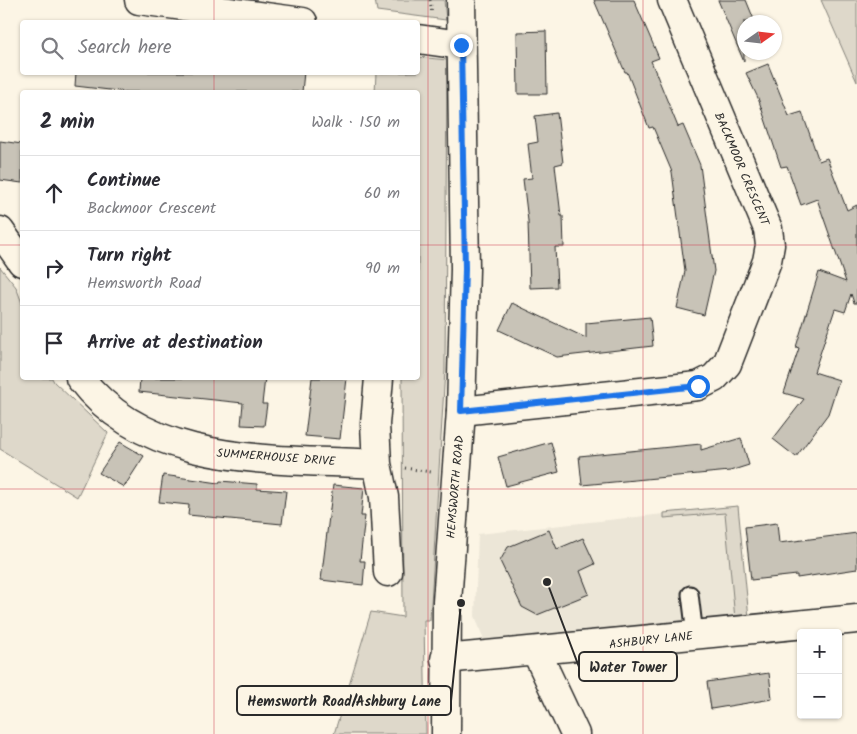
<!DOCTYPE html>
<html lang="en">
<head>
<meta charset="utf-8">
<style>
	:root { --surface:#fff; --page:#f7f7f7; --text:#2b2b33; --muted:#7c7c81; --line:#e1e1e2 }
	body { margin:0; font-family:Kalam,sans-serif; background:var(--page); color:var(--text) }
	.controls { position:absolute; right:15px; bottom:15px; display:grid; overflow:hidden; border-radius:5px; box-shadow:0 1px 4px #0004 }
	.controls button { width:45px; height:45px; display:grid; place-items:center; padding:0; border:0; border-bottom:1px solid var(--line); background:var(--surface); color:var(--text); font:25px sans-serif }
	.compass { position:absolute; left:737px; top:15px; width:45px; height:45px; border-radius:50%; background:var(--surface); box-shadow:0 1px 4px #0004; rotate:76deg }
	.stop { position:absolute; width:15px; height:15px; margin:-11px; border:4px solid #1a73e8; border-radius:50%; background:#fff }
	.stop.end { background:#1a73e8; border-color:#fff; box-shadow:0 1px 5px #0008 }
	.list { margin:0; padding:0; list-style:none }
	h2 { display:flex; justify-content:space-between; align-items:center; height:65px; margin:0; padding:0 20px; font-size:21px }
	h2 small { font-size:16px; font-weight:400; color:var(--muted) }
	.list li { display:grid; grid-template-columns:32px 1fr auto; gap:15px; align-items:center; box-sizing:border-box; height:75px; padding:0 20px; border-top:1px solid var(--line) }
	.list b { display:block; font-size:19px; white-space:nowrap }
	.list p { margin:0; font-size:16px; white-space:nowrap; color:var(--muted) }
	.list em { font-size:16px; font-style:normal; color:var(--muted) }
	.icon { flex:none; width:28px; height:28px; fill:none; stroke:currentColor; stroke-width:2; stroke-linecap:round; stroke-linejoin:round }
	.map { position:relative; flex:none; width:857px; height:734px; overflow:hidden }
	.search { position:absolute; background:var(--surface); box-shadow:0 1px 4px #0004; left:20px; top:20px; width:400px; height:55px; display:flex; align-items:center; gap:12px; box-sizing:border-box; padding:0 18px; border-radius:5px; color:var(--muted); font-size:19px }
	.panel { position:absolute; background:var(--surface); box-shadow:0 1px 4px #0004; left:20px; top:90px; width:400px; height:290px; border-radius:5px }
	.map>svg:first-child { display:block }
	.built { fill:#ece6d7 }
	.green { fill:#ded8ca; stroke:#84827a }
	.building { fill:#c8c3b7; stroke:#2b2b2b }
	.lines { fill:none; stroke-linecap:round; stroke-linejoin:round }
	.lane-casing { stroke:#2b2b2b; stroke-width:19 }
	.street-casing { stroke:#2b2b2b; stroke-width:31 }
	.secondary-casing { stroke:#2b2b2b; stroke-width:31 }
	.path { stroke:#2b2b2b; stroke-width:3; stroke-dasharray:1 4; stroke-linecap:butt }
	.lane { stroke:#fcf5e5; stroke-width:15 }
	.street { stroke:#fcf5e5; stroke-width:28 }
	.secondary { stroke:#fcf5e5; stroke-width:28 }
	.route { stroke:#1a73e8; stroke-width:6 }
	.grid { fill:none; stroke:#d1495b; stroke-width:1; stroke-opacity:0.55 }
	.labels { text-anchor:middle; stroke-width:4; stroke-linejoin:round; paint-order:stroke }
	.street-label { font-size:12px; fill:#2b2b2b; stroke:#fcf5e5 }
	.leader { fill:none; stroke:#2b2b2b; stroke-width:2 }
	.callout-dot { fill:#2b2b2b; stroke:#fcf5e5; stroke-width:2 }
	.callout { fill:#fcf5e5; stroke:#2b2b2b; stroke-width:2 }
	.callout-label { font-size:14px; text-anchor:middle; font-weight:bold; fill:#2b2b2b }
</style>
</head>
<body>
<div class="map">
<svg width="857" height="734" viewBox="0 0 857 734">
	<rect width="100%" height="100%" fill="#fcf5e5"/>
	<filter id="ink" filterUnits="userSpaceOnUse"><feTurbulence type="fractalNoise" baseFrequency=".02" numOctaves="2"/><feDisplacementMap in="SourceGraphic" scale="10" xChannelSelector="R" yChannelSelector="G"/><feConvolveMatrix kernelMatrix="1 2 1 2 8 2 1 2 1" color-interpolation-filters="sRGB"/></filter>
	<g filter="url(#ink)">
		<path class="built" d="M 738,506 L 749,618 L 485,643 L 475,616 L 478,534 Z"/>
		<path class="green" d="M 375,0 L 444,0 L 446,20 L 377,11 Z
			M 821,0 L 857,0 L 857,82 Z
			M 418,57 L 447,60 L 445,370 L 430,620 L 424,620 L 426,734 L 334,734 L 371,612 L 403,617 L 402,378 L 418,378 L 418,92 L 375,92 L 376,73 L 418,72 Z
			M 0,267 L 16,287 L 22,303 L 22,378 L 52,378 L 54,382 L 108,433 L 77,497 L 0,449 Z
			M 738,506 L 749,618 L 735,619 L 725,513 L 664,518 L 664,513 Z"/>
		<path class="building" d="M 594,0 L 634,0 L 659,58 L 651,61 L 678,127 L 683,125 L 700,165 L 714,271 L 704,315 L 677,308 L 685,271 L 672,172 L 653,127 L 649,128 L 627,72 L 625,72 Z
			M 718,0 L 746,0 L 755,22 L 744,22 L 744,62 Z
			M 546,31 L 547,94 L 518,94 L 517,32 Z
			M 768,64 L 789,116 L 802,112 L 819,161 L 827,158 L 847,210 L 857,205 L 857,303 L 854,303 L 851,294 L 845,312 L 835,309 L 814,372 L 839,380 L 828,414 L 796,457 L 773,439 L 804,399 L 784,393 L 799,348 L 796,347 L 819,272 L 846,282 L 817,199 L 801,205 L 787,166 L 781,167 L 758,98 L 746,73 Z
			M 76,72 L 304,72 L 302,92 L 127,92 L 75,86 Z
			M 557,113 L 563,163 L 555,165 L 561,216 L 563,216 L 564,247 L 555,247 L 557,287 L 530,288 L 528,221 L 523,179 L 532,178 L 528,144 L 538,142 L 535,116 Z
			M 0,141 L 22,144 L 22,183 L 0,180 Z
			M 512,303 L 586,338 L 586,323 L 650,317 L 653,346 L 557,357 L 499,330 Z
			M 140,378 L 265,378 L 262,404 L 267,404 L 264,426 L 241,425 L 243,403 L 139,392 Z
			M 312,378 L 347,378 L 340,439 L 305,436 Z
			M 741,438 L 749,465 L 730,471 L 582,485 L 579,456 L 701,444 L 701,450 Z
			M 120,442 L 144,456 L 124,487 L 99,473 Z
			M 551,442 L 559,472 L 506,486 L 498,457 Z
			M 163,475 L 219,483 L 220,481 L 257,484 L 257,489 L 286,491 L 282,524 L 188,515 L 189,505 L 159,502 Z
			M 333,485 L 364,488 L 361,516 L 365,516 L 360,561 L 365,561 L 363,585 L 321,580 Z
			M 777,523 L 779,543 L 857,533 L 857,569 L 797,578 L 797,575 L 751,580 L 745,527 Z
			M 549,530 L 557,549 L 583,538 L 595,564 L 580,571 L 589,594 L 537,615 L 522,607 L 500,561 L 508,547 Z
			M 769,673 L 772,699 L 711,709 L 707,682 Z"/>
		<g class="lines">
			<g class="lane-casing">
				<path id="lane" d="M 690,594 L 695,635"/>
			</g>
			<g class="street-casing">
				<path id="street" d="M 139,0 L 303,22
					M 418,39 L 461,45
					M 0,231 L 22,262
					M 80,378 C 149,469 275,458 377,464
					M 379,378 L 375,424 L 377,464 L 384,497 L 388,572
					M 461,411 L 698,386 L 714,378 L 727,364 L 767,261 L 770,245 L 768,229 L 672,0
					M 536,651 L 575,734
					M 445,659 L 857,619"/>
			</g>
			<g class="secondary-casing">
				<path id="secondary" d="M 446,734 L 447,602 L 461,411 L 465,269 L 461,0"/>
			</g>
			<path class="path" d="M 430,0 L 432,14
				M 405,468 L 431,472"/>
			<use href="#lane" class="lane"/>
			<use href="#street" class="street"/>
			<use href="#secondary" class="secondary"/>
		</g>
	</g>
	<g class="lines" filter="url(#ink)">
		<path class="route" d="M 461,45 L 465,269 L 461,411 L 698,386"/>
	</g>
	<path class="grid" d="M 214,0 L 214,22M 428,0 L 428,734M 643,0 L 643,734M 214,72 L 214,92M 0,245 L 22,245M 418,245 L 857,245M 214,378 L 214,734M 0,489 L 857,489"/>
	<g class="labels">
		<g class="street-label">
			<text transform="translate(742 169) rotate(67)" y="4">BACKMOOR CRESCENT</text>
			<text transform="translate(276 457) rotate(4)" y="4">SUMMERHOUSE DRIVE</text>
			<text transform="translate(455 487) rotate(-85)" y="4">HEMSWORTH ROAD</text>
			<text transform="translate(651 640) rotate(-6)" y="4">ASHBURY LANE</text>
		</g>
	</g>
	<path class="leader" d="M547 582L579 667M461 603L451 701"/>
	<g class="callout-dot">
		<circle cx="547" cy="582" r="5"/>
		<circle cx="461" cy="603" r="5"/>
	</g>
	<g class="callout">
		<rect x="579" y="652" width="98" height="29" rx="5"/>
		<rect x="237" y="686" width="214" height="29" rx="5"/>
	</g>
	<g class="callout-label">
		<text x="628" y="672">Water Tower</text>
		<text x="344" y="706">Hemsworth Road/Ashbury Lane</text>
	</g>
</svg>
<div class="controls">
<button>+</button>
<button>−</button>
</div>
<svg class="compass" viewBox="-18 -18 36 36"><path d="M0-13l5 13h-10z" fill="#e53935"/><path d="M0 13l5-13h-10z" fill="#7c7c81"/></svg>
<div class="stop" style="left:698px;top:386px"></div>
<div class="stop end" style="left:461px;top:45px"></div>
<div class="search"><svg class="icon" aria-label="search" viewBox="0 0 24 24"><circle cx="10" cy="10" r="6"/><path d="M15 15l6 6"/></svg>Search here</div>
<section class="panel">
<h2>2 min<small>Walk · 150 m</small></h2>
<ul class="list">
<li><svg class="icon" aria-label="ahead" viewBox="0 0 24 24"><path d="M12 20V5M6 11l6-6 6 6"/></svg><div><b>Continue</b><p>Backmoor Crescent</p></div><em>60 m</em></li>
<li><svg class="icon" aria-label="right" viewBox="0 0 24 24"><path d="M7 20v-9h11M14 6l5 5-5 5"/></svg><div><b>Turn right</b><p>Hemsworth Road</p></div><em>90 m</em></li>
<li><svg class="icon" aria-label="arrive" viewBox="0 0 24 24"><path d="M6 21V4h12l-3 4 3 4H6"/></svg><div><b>Arrive at destination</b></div></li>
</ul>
</section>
</div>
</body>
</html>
